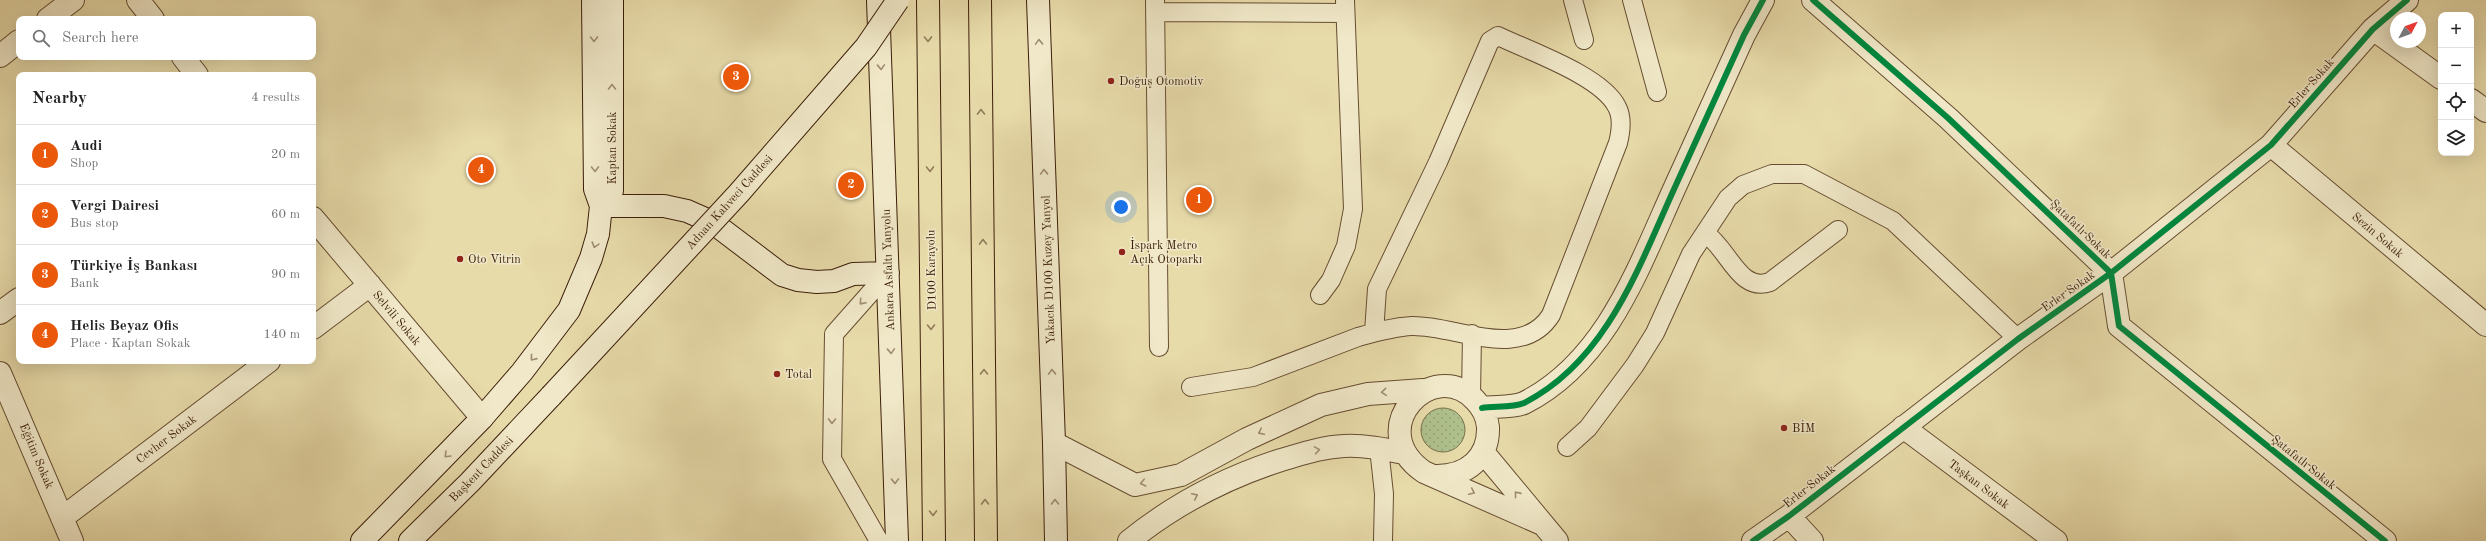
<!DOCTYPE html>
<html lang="en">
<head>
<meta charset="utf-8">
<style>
	:root { --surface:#fff; --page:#f2f2f2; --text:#222; --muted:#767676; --line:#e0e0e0; --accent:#ea580c }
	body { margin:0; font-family:"Old Standard TT",serif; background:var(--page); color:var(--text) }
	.controls { position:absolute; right:12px; top:12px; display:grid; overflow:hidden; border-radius:8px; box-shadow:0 4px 16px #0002 }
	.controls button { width:36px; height:36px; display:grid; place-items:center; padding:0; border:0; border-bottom:1px solid var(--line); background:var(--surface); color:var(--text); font:20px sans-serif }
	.compass { position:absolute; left:2390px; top:12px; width:36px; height:36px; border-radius:50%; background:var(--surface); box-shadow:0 4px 16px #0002; rotate:49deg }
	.you { position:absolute; left:1121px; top:207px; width:14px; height:14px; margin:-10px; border:3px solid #fff; border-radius:50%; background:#1a73e8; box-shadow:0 0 0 6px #1a73e833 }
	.badge { display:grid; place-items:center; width:26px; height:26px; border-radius:50%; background:var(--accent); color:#fff; font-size:13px; font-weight:700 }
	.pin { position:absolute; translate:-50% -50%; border:2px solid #fff; box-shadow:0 1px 4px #0006 }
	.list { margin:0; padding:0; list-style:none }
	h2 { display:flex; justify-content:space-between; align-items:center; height:52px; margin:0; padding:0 16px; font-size:17px }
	h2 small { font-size:13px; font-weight:400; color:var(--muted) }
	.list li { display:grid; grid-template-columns:26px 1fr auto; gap:12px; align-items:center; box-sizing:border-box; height:60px; padding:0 16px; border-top:1px solid var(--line) }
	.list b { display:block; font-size:15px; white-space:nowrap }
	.list p { margin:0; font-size:13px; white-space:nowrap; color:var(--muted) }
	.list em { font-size:13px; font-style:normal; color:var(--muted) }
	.icon { flex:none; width:22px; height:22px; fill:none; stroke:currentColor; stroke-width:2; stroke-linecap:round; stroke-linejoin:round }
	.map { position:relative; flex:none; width:2486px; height:541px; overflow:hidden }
	.search { position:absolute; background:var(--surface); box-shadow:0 4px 16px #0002; left:16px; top:16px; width:300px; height:44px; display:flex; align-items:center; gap:10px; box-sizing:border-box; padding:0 14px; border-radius:8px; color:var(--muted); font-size:15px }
	.panel { position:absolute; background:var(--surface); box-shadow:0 4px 16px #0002; left:16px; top:72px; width:300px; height:292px; border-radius:8px }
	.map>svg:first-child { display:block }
	.grass { fill:url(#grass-dots); stroke:#75704b }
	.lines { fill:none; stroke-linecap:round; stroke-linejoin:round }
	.lane-casing { stroke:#664d31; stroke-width:20 }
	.street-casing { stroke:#664d31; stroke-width:24 }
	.secondary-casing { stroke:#3b1e09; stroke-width:24 }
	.highway-casing { stroke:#3b1e09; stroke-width:24 }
	.lane { stroke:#f0e8c8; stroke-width:18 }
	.street { stroke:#f0e8c8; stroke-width:22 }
	.secondary { stroke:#f0e8c8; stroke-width:22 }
	.highway { stroke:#e8dbaa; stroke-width:22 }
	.secondary-bridge-casing { stroke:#3b1e09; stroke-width:24; stroke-linecap:butt }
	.secondary-bridge { stroke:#f0e8c8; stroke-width:22 }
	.cycleway-casing { stroke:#f0e8c8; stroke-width:8 }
	.cycleway { stroke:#00873e; stroke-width:6 }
	.oneway { stroke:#9f8d72 }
	.oneway2 { stroke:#927c5a }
	.poi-dot { fill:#8f2418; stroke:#f0e8c8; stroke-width:1.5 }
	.labels { text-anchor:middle; stroke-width:3; stroke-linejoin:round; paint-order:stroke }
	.poi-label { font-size:12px; fill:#3b1e09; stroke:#f0e8c8; text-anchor:start }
	.street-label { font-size:12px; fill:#3b1e09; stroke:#f0e8c8 }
</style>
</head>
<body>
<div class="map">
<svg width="2486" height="541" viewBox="0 0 2486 541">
	<defs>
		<pattern id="grass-dots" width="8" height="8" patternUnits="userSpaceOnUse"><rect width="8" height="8" fill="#afc18d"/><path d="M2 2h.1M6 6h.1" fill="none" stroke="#97a578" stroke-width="1.8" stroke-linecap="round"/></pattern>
	</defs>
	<rect width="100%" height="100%" fill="#e8dbaa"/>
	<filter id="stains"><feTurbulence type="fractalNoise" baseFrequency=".005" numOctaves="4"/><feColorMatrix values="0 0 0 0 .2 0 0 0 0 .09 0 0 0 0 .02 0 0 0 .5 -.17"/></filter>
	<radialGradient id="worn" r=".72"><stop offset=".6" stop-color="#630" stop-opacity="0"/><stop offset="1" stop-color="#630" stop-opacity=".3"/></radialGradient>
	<path class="grass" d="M1421 430a22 22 0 1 1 44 0a22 22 0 1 1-44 0Z"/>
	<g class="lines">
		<g class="lane-casing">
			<path id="lane" d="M 1155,0 L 1159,347
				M 1573,0 L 1584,40
				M 1632,0 L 1657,92
				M 1155,12 L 1345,13
				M 1705,233 C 1729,249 1739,293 1770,282 L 1838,230
				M 1320,295 L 1331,280 L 1346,246 L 1353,209 L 1345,0
				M 1191,387 L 1253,377 L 1358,337 C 1376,332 1393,327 1412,326 C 1456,325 1521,362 1551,315 L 1618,143 C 1621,131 1623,118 1617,107 C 1602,76 1529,51 1498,36 L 1490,41 L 1438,162 L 1377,289 L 1374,332
				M 1471,396 L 1472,334
				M 1567,447 L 1588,428 L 1635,365 L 1655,333 L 1691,254 L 1728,198 L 1743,185 L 1772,174 L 1804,174 L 1893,221 L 2018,339
				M 1379,448 L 1384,494 L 1383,541
				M 879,541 L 832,459 L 834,334 L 888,273"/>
		</g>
		<g class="street-casing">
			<path id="street" d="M 138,0 L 153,19
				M 1813,0 L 1948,118 L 2111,273 L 2119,326 L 2385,541
				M 48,19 L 73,0
				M 2373,29 L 2441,78
				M 0,56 L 19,41
				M 183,57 L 197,75
				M 2471,100 L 2486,111
				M 2271,145 L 2486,325
				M 313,218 L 482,418
				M 0,313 L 19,299
				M 313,328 L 370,285
				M 0,373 L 72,541
				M 1482,408 C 1494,406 1513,408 1524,403 C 1607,361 1639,266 1675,187 C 1698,136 1721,86 1744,35 L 1763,0
				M 1903,427 L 2056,541
				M 1054,443 L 1135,485 L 1181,475 L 1247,439 L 1321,405 L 1368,394 L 1423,390
				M 1483,452 L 1557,541
				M 1437,476 C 1467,476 1489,458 1488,427 C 1487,416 1482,407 1475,400 C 1433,355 1362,429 1424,472 L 1542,524
				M 1789,516 L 1812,541
				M 62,518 L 269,361
				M 1129,541 C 1175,504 1225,478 1281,460 C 1302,454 1322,447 1344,446 C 1364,445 1384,449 1404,453
				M 1753,541 L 1789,516 L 2018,339 L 2111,273 L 2271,145 L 2373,29 L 2407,0"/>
		</g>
		<g class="secondary-casing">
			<path id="secondary" d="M 878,0 L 897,541
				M 1038,0 L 1054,443 L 1056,541
				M 601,206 L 664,206 L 687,211 L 712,222 L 782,275 L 798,280 L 817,282 L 834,281 L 853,274 L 888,273
				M 601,206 L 612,191 L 612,0
				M 362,541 L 482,418 L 522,372 L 569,310 L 591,258 L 598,234 L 601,206 L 595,189 L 593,0
				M 410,541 L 470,482 L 551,396"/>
		</g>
		<g class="highway-casing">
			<path id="highway" d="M 928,0 L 934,541
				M 980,0 L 986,541"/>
		</g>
		<use href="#lane" class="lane"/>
		<use href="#street" class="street"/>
		<use href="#secondary" class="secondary"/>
		<use href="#highway" class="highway"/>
		<g class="secondary-bridge-casing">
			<path id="secondary-bridge" d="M 551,396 L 739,193 L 866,47 L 898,0"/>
		</g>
		<use href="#secondary-bridge" class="secondary-bridge"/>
		<g class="cycleway-casing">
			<path id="cycleway" d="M 1813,0 L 1948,118 L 2111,273 L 2119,326 L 2385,541
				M 1482,408 C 1494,406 1513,408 1524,403 C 1607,361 1639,266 1675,187 C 1698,136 1721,86 1744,35 L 1763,0
				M 1753,541 L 1789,516 L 2018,339 L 2111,273 L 2271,145 L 2373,29 L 2407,0"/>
		</g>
		<use href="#cycleway" class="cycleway"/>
	</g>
	<defs><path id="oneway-chevron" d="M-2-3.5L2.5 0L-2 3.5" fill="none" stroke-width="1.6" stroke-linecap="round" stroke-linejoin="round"/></defs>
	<g class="oneway">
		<use href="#oneway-chevron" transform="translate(594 39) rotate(89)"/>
		<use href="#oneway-chevron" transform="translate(1039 42) rotate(-92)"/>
		<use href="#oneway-chevron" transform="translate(881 67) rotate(88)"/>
		<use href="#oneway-chevron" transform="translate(612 87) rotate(-90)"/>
		<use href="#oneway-chevron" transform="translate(595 169) rotate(89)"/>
		<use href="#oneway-chevron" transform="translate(1044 172) rotate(-92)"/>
		<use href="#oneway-chevron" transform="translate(595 245) rotate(106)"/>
		<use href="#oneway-chevron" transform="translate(862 302) rotate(131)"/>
		<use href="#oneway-chevron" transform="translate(891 351) rotate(88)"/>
		<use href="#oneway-chevron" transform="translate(533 358) rotate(129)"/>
		<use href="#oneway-chevron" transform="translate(1052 372) rotate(-92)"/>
		<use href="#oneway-chevron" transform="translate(1384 392) rotate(175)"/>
		<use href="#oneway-chevron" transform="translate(832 421) rotate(91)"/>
		<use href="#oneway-chevron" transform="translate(1261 432) rotate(154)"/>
		<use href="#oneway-chevron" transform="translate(1317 450) rotate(-9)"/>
		<use href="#oneway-chevron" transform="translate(447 455) rotate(135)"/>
		<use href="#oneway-chevron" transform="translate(895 481) rotate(88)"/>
		<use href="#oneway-chevron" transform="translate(1143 483) rotate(167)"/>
		<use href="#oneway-chevron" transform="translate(1472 492) rotate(25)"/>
		<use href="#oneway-chevron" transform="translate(1517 494) rotate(-129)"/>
		<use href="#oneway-chevron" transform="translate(1195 496) rotate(-26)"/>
		<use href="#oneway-chevron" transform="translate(1055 502) rotate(-91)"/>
	</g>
	<g class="oneway2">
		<use href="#oneway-chevron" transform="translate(928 39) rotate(89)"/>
		<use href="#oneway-chevron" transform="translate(981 112) rotate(-91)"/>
		<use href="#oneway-chevron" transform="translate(930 169) rotate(89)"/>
		<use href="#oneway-chevron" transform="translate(983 242) rotate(-91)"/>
		<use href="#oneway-chevron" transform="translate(931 327) rotate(89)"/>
		<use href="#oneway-chevron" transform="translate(984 372) rotate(-91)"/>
		<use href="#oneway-chevron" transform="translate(985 502) rotate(-91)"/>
		<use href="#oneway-chevron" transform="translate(933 513) rotate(89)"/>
	</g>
	<g class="poi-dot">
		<circle cx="1111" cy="81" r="4"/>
		<circle cx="1122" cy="252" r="4"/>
		<circle cx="460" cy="259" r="4"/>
		<circle cx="777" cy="374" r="4"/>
		<circle cx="1784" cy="428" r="4"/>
	</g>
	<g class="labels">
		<g class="poi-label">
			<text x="1119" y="85">Doğuş Otomotiv</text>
			<text x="1130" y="249">İspark Metro<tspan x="1130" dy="14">Açık Otoparkı</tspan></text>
			<text x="468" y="263">Oto Vitrin</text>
			<text x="785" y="378">Total</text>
			<text x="1792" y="432">BİM</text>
		</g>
		<g class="street-label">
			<text transform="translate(2311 83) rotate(-49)" y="4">Erler Sokak</text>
			<text transform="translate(612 148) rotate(-90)" y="4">Kaptan Sokak</text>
			<text transform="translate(729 202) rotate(-48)" y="4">Adnan Kahveci Caddesi</text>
			<text transform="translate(2081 229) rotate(44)" y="4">Şatafatlı Sokak</text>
			<text transform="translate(2378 235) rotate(40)" y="4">Sezin Sokak</text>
			<text transform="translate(888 270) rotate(-92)" y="4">Ankara Asfaltı Yanyolu</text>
			<text transform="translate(931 270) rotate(-91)" y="4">D100 Karayolu</text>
			<text transform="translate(1048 270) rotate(-92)" y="4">Yakacık D100 Kuzey Yanyol</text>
			<text transform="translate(2068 291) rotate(-35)" y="4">Erler Sokak</text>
			<text transform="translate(397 318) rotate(50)" y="4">Selvili Sokak</text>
			<text transform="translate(166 439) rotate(-37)" y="4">Cevher Sokak</text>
			<text transform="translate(37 456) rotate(67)" y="4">Eğitim Sokak</text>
			<text transform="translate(2304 462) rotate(39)" y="4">Şatafatlı Sokak</text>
			<text transform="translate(481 469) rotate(-46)" y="4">Başkent Caddesi</text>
			<text transform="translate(1979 484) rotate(37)" y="4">Taşkan Sokak</text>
			<text transform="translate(1809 486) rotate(-38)" y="4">Erler Sokak</text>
		</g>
	</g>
	<rect width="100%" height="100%" filter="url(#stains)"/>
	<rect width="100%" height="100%" fill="url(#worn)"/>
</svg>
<div class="controls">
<button>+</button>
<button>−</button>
<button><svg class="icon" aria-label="locate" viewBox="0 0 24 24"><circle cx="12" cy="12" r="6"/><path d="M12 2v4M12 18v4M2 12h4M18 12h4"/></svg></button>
<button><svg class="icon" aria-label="layers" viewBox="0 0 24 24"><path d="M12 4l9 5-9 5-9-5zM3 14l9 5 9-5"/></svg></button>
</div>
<svg class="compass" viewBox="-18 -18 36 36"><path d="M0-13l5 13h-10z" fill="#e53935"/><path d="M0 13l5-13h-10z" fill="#767676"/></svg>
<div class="you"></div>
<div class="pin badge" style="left:1199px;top:200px">1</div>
<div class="pin badge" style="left:851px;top:185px">2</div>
<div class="pin badge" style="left:736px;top:77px">3</div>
<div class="pin badge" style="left:481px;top:170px">4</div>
<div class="search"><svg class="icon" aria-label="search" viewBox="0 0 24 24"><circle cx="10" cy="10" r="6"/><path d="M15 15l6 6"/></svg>Search here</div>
<section class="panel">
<h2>Nearby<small>4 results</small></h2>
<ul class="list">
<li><span class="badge">1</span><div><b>Audi</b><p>Shop</p></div><em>20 m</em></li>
<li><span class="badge">2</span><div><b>Vergi Dairesi</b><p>Bus stop</p></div><em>60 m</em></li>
<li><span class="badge">3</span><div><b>Türkiye İş Bankası</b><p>Bank</p></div><em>90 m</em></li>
<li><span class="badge">4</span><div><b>Helis Beyaz Ofis</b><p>Place · Kaptan Sokak</p></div><em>140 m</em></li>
</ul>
</section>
</div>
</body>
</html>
